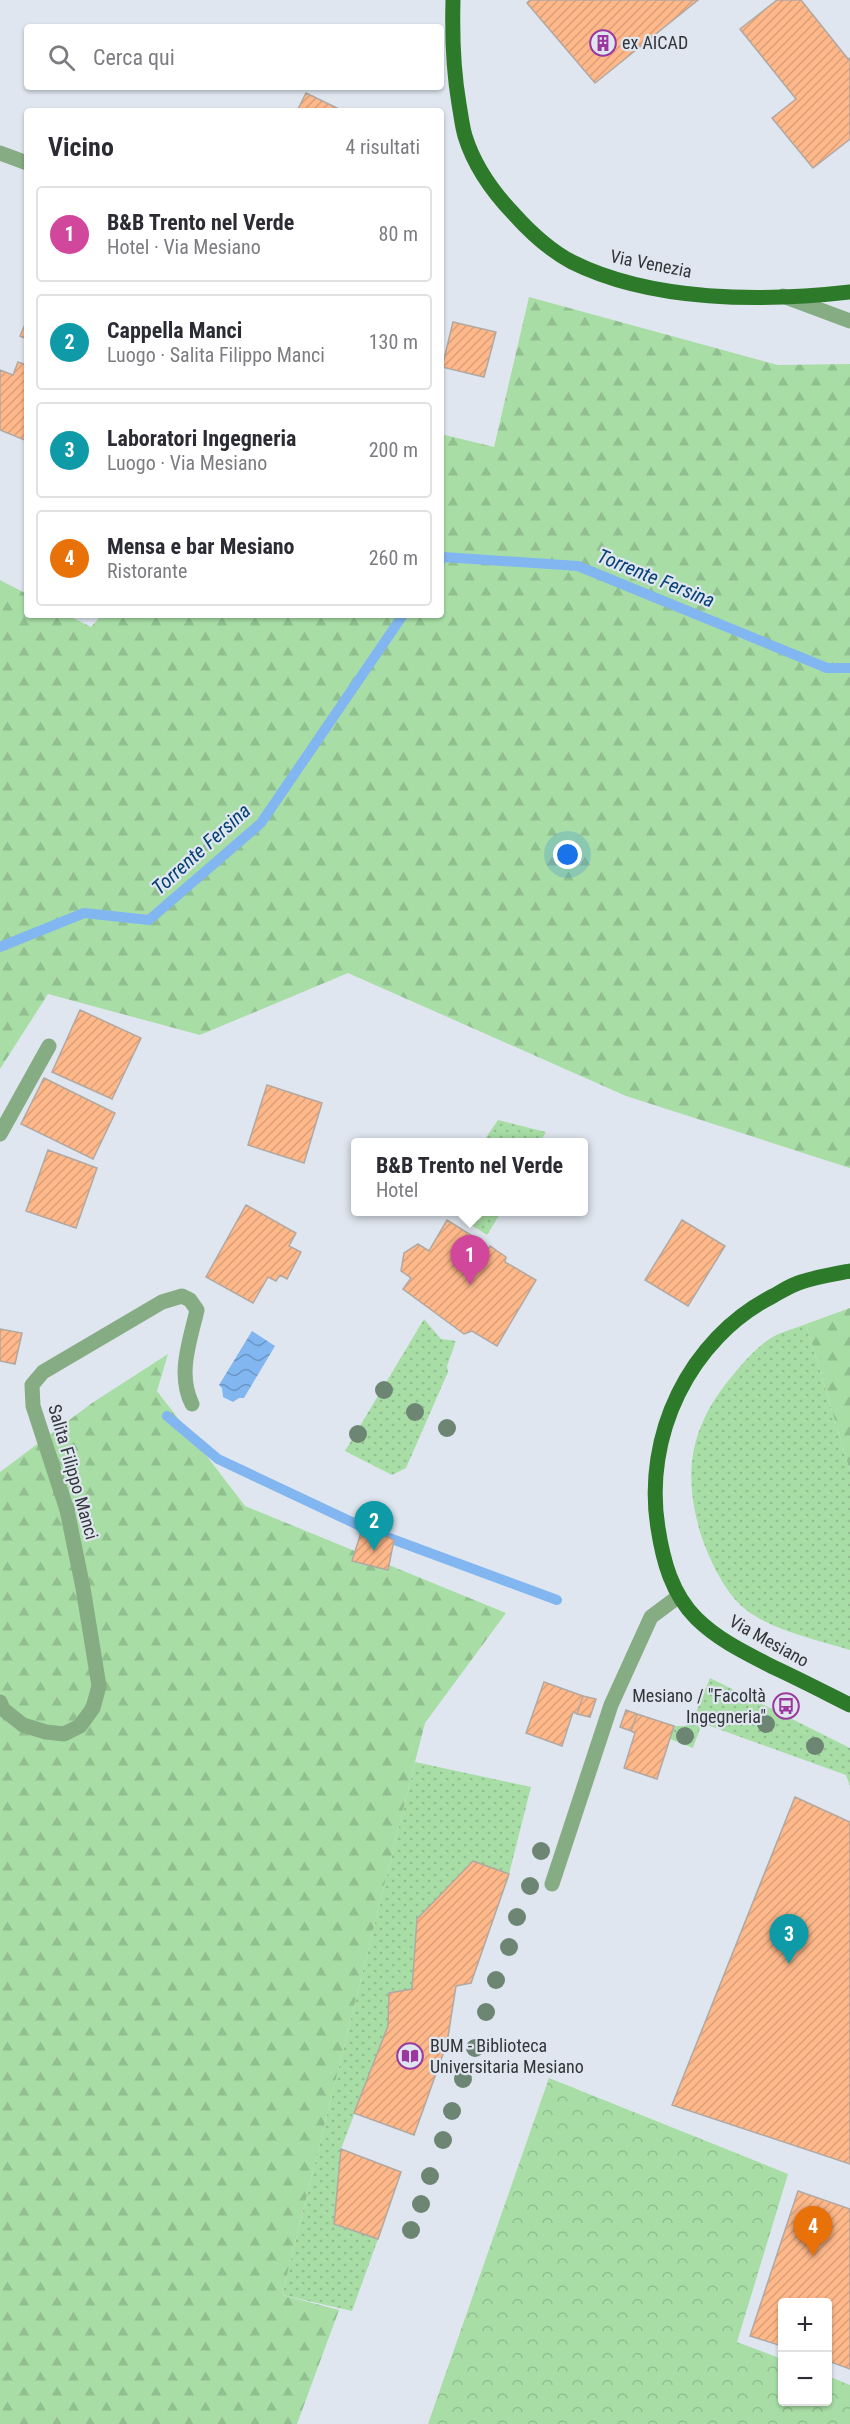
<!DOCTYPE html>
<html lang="it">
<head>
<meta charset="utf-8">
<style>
	:root { --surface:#fff; --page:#f2f2f3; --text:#2b2b33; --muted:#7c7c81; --line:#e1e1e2; --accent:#2563eb }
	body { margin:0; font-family:"Roboto Condensed",sans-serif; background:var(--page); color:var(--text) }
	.controls { position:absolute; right:18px; bottom:18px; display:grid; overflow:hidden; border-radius:6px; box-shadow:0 2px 4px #0004 }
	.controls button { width:54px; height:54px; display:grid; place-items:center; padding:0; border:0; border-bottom:2px solid var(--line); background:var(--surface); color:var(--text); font:30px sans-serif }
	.you { position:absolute; left:568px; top:855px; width:21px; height:21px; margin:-15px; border:4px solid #fff; border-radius:50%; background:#1a73e8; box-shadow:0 0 0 9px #1a73e833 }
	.badge { display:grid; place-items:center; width:39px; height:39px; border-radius:50%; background:var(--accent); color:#fff; font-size:20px; font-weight:700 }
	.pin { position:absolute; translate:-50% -50px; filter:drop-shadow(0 2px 3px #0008) }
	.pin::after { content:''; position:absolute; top:32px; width:21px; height:18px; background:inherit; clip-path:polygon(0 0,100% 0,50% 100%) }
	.popup { position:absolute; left:351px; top:1138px; width:237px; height:78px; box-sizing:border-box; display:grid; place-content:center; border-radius:6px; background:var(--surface); filter:drop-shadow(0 2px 4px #0005); font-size:20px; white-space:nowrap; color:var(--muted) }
	.popup b { font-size:22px; color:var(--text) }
	.popup::after { content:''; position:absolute; left:50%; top:100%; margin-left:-12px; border:12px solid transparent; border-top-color:var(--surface) }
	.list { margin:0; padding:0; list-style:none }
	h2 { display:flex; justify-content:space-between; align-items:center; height:78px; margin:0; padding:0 24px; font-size:26px }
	h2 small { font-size:20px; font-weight:400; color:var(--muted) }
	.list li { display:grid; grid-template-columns:39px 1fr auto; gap:18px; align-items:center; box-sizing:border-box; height:96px; margin:0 12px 12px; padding:0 12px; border:2px solid var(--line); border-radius:6px }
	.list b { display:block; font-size:22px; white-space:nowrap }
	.list p { margin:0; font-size:20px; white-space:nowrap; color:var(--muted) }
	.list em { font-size:20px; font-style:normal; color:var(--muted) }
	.icon { flex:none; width:33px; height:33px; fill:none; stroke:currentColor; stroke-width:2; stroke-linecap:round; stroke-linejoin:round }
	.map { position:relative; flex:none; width:850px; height:2424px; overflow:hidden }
	.search { position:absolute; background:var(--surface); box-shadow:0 2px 4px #0004; left:24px; top:24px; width:420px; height:66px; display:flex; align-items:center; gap:15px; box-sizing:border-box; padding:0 21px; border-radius:6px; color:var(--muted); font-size:22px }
	.panel { position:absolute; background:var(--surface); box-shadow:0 2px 4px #0004; left:24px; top:108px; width:420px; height:510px; border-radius:6px }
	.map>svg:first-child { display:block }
	.grass { fill:url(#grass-dots) }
	.forest { fill:url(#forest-firs) }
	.park { fill:url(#park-crowns) }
	.water { fill:url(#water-waves) }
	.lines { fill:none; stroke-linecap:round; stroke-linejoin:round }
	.stream { stroke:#82b6f1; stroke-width:10 }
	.building { fill:url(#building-hatch); stroke:#b2a8a2; stroke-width:1.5 }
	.minor { stroke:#86ac83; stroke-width:15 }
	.major { stroke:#2e7a2b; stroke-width:15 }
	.tree { fill:#6d8674 }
	.labels { text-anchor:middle; stroke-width:4.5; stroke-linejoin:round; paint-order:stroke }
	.poi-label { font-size:18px; fill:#323539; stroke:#dfe6ef; text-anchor:start }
	.street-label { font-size:18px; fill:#323539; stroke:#dfe6ef }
	.water-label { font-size:20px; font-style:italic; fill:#064075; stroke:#dfe6ef }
</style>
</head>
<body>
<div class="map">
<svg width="850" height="2424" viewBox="0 0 850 2424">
	<defs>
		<pattern id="grass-dots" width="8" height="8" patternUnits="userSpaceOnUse" patternTransform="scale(1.5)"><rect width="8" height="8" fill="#a8dea6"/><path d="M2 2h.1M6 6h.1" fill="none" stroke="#91bf90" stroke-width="1.8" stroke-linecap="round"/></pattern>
		<pattern id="forest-firs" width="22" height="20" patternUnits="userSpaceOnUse" patternTransform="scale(1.5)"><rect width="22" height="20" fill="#a8dea6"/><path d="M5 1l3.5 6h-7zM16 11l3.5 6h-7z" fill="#91bf90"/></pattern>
		<pattern id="park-crowns" width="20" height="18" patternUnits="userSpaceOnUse" patternTransform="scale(1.5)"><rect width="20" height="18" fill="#a8dea6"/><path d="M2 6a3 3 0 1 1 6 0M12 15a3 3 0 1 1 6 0" fill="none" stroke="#91bf90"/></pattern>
		<pattern id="water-waves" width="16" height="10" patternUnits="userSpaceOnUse" patternTransform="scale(1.5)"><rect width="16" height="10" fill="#82b6f1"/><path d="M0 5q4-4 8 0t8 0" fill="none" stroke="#6b95c4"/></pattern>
		<pattern id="building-hatch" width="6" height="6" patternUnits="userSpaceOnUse" patternTransform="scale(1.5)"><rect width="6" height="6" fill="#feb88a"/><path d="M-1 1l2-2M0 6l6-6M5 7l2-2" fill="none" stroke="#da9f78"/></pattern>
	</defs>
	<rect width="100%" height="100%" fill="#dfe6ef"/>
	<path class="grass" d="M 498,1120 L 546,1132 L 540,1142 L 483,1142 Z
		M 451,1212 L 501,1212 L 487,1235 Z
		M 424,1319 L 441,1339 L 456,1341 L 447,1366 L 448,1372 L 406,1468 L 392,1475 L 345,1451 Z
		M 806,1324 L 850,1471 L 850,1650 C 818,1640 771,1630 745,1609 C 725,1593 709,1559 701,1535 C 682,1472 690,1426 733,1375 C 743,1363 755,1349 768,1340 C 779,1332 794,1329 806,1324 Z
		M 710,1678 L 850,1748 L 850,1786 L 846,1775 L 702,1723 L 693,1748 L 670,1739 L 674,1726 L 685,1726 L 693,1720 Z
		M 415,1762 L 531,1787 L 509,1874 L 473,1861 L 417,1919 L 412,1989 L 389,1993 L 388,2026 L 341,2149 L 334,2224 L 378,2239 L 352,2311 L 282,2295 Z"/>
	<path class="forest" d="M 529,297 L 778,365 L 850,364 L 850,1168 L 626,1096 L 348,973 L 200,1035 L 48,994 L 0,1069 L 0,580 L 27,594 L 27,615 L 67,615 L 91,627 L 102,615 L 441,615 L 441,434 L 494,447 Z
		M 850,1308 L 850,1471 L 806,1324 Z
		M 168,1354 L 157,1391 L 245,1506 L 506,1613 L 425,1723 L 415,1762 L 282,2295 L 339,2310 L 297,2424 L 0,2424 L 0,1472 L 92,1403 Z"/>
	<path class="park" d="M 549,2078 L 788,2174 L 737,2342 L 782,2359 L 782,2402 L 828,2402 L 828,2376 L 850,2385 L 850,2424 L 428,2424 Z"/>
	<path class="water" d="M 252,1331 L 275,1346 L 244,1398 L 239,1398 L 233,1402 L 223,1397 L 222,1388 L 219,1385 Z"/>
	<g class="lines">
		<path class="stream" d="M 441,560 L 443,557 L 578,566 L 827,668 L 850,668
			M 0,947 L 84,913 L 149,920 L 261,823 L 403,615
			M 167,1416 L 218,1459 L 373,1532 L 557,1600"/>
	</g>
	<path class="building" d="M 530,0 L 698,0 L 595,83 L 527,3 Z
		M 777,0 L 801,0 L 848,59 L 850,58 L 850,139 L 813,168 L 772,118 L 796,99 L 740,29 Z
		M 306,93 L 343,111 L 297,111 Z
		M 27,320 L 27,339 L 20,336 Z
		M 453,322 L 496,332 L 484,377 L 442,367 Z
		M 18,362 L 27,365 L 27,441 L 0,430 L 0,370 L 13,375 Z
		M 80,1010 L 141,1038 L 112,1099 L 52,1072 Z
		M 44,1078 L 115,1113 L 93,1159 L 21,1124 Z
		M 267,1085 L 322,1103 L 304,1163 L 248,1145 Z
		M 48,1150 L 97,1168 L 76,1228 L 26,1211 Z
		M 246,1205 L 296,1233 L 289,1246 L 301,1252 L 287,1279 L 280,1275 L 276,1281 L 268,1277 L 253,1303 L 206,1277 Z
		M 447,1220 L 477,1239 L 477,1247 L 485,1253 L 490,1246 L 506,1257 L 505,1262 L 536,1280 L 497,1346 L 472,1331 L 464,1334 L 403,1289 L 411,1278 L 401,1271 L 404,1253 L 418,1244 L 429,1251 Z
		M 682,1220 L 725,1246 L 688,1306 L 645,1280 Z
		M 0,1329 L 22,1333 L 15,1364 L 0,1361 Z
		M 363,1526 L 394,1540 L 388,1570 L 352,1561 Z
		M 544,1682 L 583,1696 L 577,1714 L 573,1712 L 562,1746 L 526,1733 Z
		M 583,1696 L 596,1699 L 590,1717 L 577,1714 Z
		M 626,1710 L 637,1714 L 631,1731 L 620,1727 Z
		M 637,1714 L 674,1726 L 657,1779 L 624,1768 L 635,1733 L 631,1731 Z
		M 795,1797 L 850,1822 L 850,2164 L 672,2105 Z
		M 473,1861 L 509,1874 L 471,1983 L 456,1986 L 447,2043 L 414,2135 L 354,2113 L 388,2026 L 389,1993 L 412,1989 L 417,1919 Z
		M 341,2149 L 401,2172 L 378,2239 L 334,2224 Z
		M 798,2191 L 850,2209 L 850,2369 L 828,2361 L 828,2302 L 782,2302 L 782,2346 L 750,2336 Z"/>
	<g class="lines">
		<path class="minor" d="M 0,153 L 27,163
			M 783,296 L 850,321
			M 0,1134 L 49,1046
			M 0,1702 L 3,1709 L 23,1725 L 46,1732 L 64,1734 L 80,1726 L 93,1708 L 99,1686 L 83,1588 L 67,1510 L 33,1406 L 32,1385 L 43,1372 L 162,1302 L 182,1296 L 190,1300 L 197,1310 C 190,1341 177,1374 192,1404
			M 552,1884 L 611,1705 L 651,1617 L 679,1596"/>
		<path class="major" d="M 453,0 C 452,36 453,69 459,104 C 461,115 462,126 465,136 C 474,165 492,191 513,213 C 530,232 549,250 572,262 C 652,302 763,302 850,292
			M 850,1271 C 834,1274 817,1277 801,1282 C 791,1285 782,1291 773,1296 C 689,1339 643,1436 658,1528 C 663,1561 672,1594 696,1618 C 718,1640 746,1653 773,1667 C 799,1679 824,1692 850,1705"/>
	</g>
	<g class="tree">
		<circle cx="384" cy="1390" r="9"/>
		<circle cx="415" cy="1412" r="9"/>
		<circle cx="447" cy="1428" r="9"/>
		<circle cx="358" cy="1434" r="9"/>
		<circle cx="766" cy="1724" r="9"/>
		<circle cx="685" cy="1736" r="9"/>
		<circle cx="815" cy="1746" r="9"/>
		<circle cx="541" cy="1851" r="9"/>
		<circle cx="530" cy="1886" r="9"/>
		<circle cx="517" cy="1917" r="9"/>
		<circle cx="509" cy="1947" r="9"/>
		<circle cx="496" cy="1980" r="9"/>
		<circle cx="486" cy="2012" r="9"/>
		<circle cx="475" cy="2048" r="9"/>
		<circle cx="463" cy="2079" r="9"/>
		<circle cx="452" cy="2111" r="9"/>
		<circle cx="443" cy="2140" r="9"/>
		<circle cx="430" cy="2176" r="9"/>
		<circle cx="421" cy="2204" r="9"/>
		<circle cx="411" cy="2230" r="9"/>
	</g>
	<defs>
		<g id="building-ring" transform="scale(1.35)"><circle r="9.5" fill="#dfe6ef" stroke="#9a389f" stroke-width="1.5"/><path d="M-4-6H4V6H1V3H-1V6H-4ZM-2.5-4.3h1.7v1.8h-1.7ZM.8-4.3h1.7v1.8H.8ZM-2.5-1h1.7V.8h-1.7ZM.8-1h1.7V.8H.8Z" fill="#9a389f"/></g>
		<g id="bus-ring" transform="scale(1.35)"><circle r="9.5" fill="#dfe6ef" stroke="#9a389f" stroke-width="1.5"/><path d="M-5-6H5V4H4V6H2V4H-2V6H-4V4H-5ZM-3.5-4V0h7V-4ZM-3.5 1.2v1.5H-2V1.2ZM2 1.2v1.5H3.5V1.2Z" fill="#9a389f"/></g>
		<g id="library-ring" transform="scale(1.35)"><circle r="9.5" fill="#dfe6ef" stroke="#9a389f" stroke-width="1.5"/><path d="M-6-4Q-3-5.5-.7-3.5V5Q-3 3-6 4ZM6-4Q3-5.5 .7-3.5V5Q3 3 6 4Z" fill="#9a389f"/></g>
	</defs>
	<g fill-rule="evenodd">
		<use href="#building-ring" x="603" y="43"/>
		<use href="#bus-ring" x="786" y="1706"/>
		<use href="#library-ring" x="410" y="2056"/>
	</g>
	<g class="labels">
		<g class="poi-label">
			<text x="622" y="49">ex AICAD</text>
			<text x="766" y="1702" text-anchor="end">Mesiano / "Facoltà<tspan x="766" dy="21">Ingegneria"</tspan></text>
			<text x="430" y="2052">BUM - Biblioteca<tspan x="430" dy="21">Universitaria Mesiano</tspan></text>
		</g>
		<g class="street-label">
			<text transform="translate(651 264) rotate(11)" y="6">Via Venezia</text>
			<text transform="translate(73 1472) rotate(74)" y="6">Salita Filippo Manci</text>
			<text transform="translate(769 1641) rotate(29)" y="6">Via Mesiano</text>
		</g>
		<g class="water-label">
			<text transform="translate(656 578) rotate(22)" y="7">Torrente Fersina</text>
			<text transform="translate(201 849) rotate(-42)" y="7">Torrente Fersina</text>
		</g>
	</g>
</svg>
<div class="controls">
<button>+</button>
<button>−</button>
</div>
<div class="you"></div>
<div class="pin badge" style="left:470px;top:1285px;background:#d1479c">1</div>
<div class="popup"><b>B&amp;B Trento nel Verde</b>Hotel</div>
<div class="pin badge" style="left:374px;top:1551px;background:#0f9aa8">2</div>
<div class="pin badge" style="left:789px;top:1964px;background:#0f9aa8">3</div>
<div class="pin badge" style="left:813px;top:2256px;background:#e8710a">4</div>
<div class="search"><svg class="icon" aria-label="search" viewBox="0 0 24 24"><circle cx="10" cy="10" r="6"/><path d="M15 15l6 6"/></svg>Cerca qui</div>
<section class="panel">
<h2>Vicino<small>4 risultati</small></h2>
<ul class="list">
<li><span class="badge" style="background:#d1479c">1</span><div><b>B&amp;B Trento nel Verde</b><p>Hotel · Via Mesiano</p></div><em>80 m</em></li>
<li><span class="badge" style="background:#0f9aa8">2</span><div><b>Cappella Manci</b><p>Luogo · Salita Filippo Manci</p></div><em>130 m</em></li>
<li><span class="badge" style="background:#0f9aa8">3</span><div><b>Laboratori Ingegneria</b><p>Luogo · Via Mesiano</p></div><em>200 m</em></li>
<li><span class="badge" style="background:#e8710a">4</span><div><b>Mensa e bar Mesiano</b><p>Ristorante</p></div><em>260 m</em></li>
</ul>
</section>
</div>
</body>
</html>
